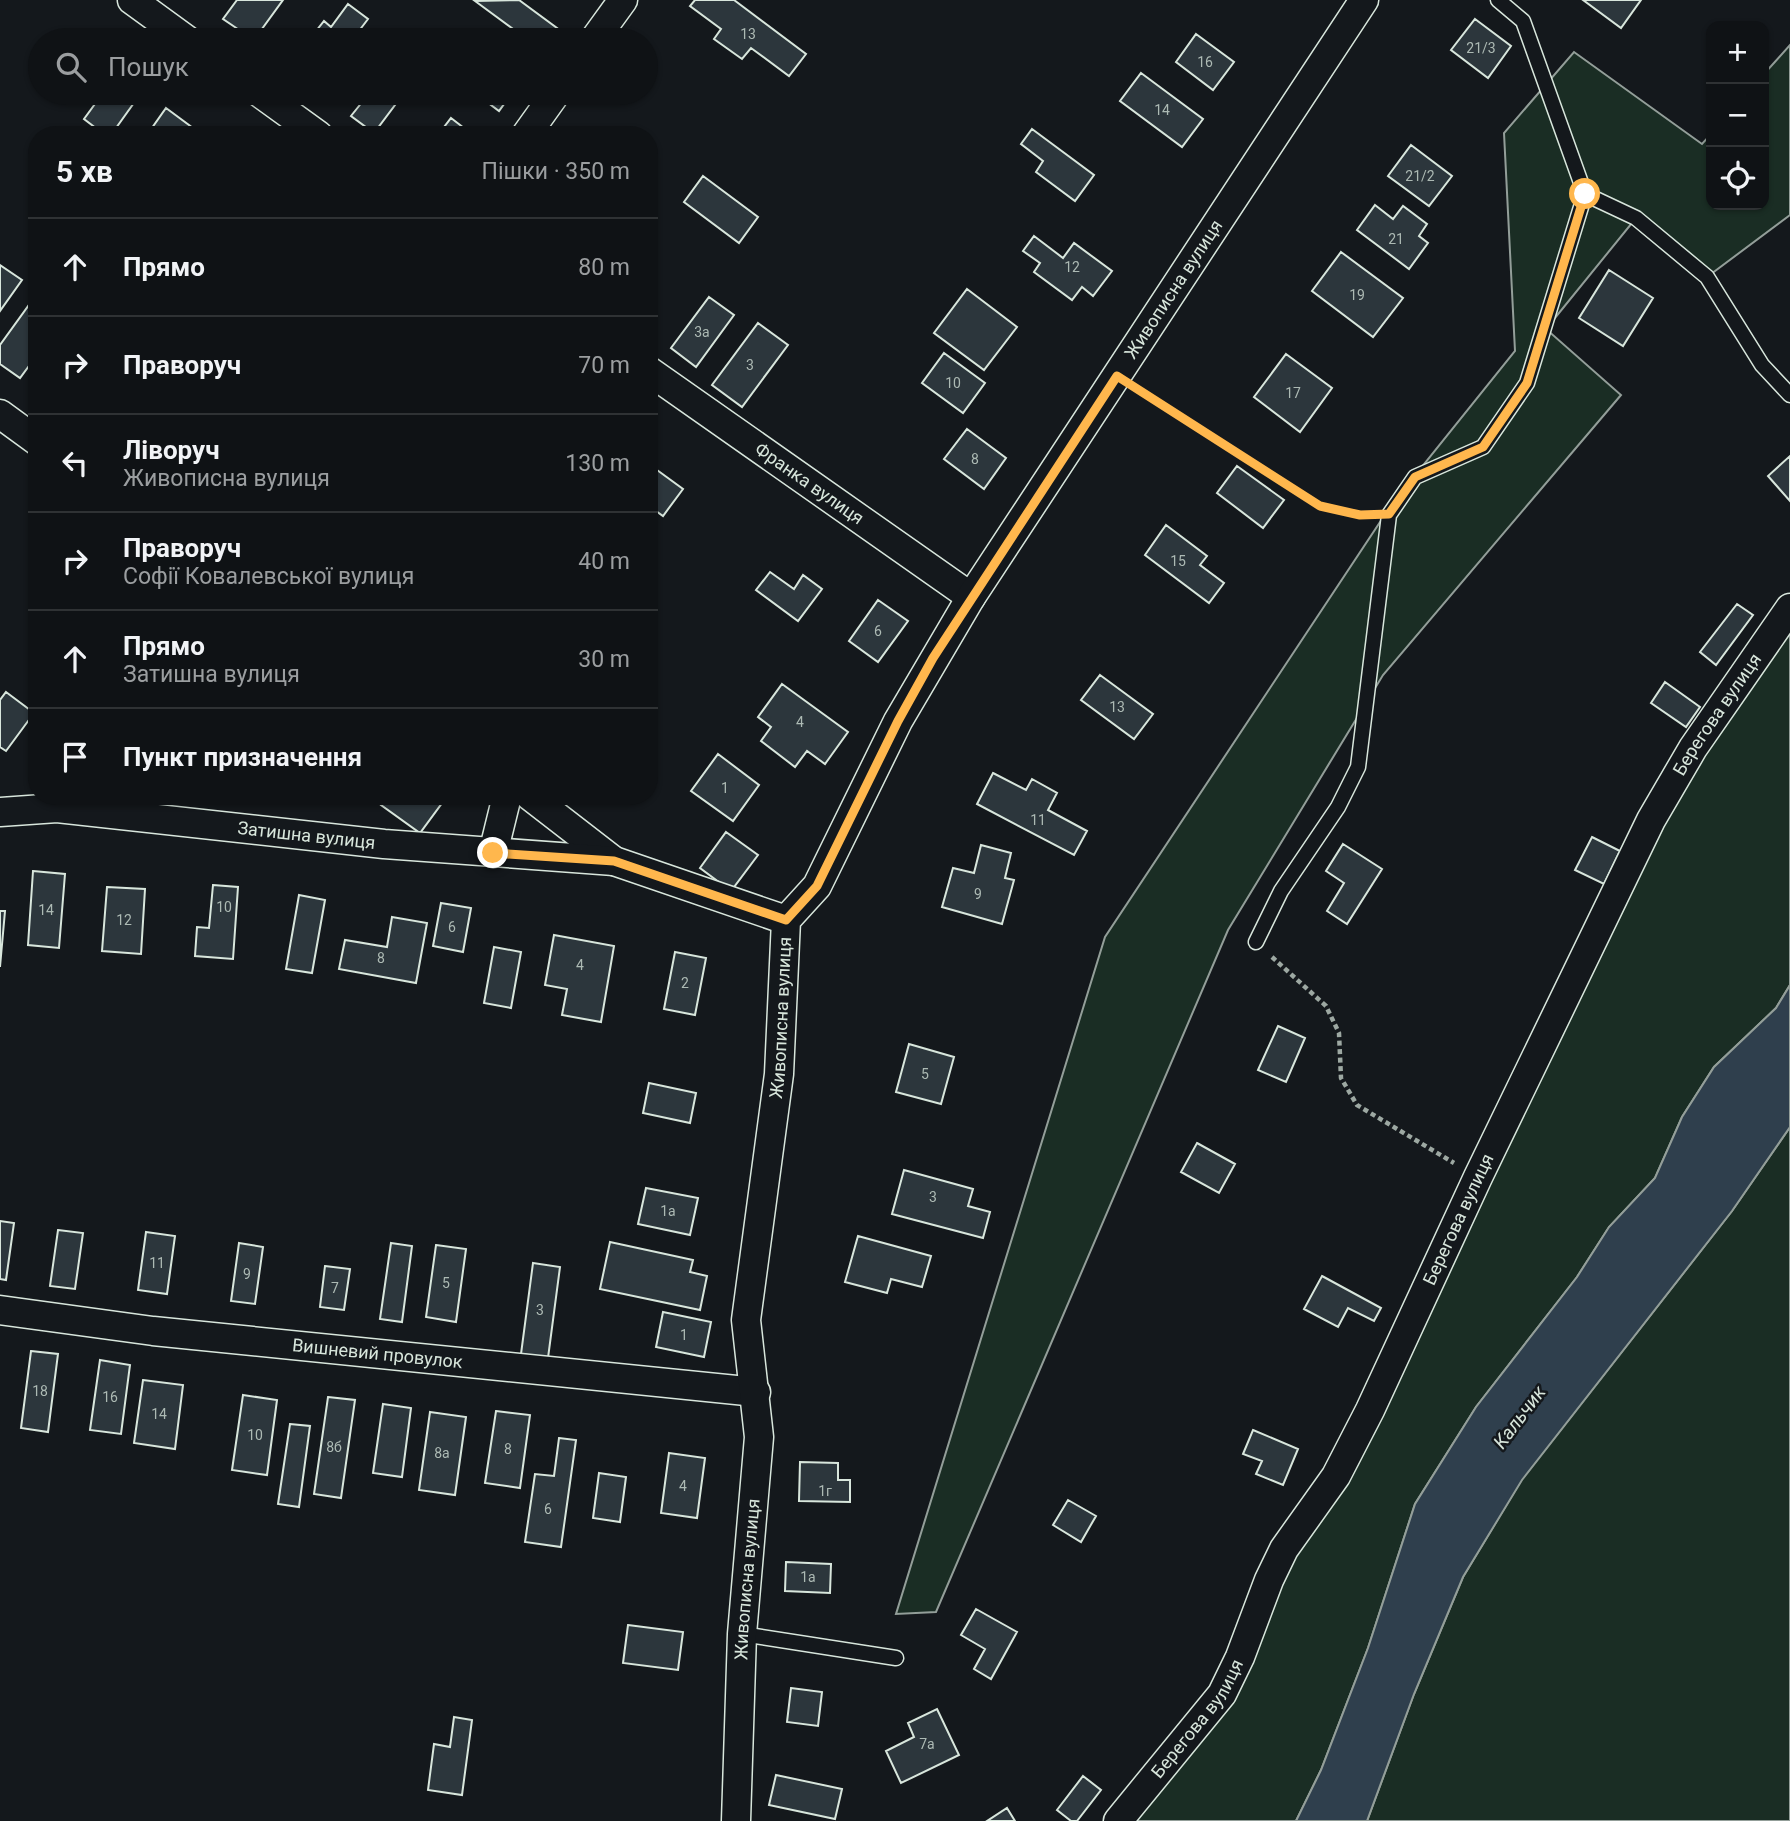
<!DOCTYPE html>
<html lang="uk">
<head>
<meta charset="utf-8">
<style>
	:root { --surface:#0f1215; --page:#181b1e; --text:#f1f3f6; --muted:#9b9ea0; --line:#2f3234 }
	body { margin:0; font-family:Roboto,sans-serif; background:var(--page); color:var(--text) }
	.controls { position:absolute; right:21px; top:21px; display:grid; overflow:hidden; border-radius:14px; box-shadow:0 2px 5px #0004 }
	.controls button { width:63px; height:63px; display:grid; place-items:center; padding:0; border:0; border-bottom:2px solid var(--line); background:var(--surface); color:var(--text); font:35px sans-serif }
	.stop { position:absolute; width:21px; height:21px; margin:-16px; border:5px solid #ffb74d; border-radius:50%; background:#fff }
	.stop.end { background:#ffb74d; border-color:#fff; box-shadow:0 2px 7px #0008 }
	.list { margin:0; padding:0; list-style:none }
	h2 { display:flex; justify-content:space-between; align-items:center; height:91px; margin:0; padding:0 28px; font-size:30px }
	h2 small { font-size:23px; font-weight:400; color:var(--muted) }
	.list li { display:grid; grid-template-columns:46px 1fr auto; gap:21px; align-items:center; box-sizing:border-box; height:98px; padding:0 28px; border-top:2px solid var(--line) }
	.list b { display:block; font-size:26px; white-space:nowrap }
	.list p { margin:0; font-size:23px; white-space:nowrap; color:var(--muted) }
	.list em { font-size:23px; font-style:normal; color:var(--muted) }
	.icon { flex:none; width:38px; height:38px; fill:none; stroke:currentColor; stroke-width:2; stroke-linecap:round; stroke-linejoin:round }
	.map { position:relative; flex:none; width:1790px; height:1821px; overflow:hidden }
	.search { position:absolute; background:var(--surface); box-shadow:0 2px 5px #0004; left:28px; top:28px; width:630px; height:77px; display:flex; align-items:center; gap:18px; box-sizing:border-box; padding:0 24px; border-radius:38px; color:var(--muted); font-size:26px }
	.panel { position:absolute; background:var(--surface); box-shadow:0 2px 5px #0004; left:28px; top:126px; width:630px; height:679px; border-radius:28px }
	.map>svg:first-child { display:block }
	.green { fill:#1a2d24; stroke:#939e99; stroke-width:2 }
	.water { fill:#2f3f4d; stroke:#939e99; stroke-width:2 }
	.building { fill:#2c363c; stroke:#d8e6dc; stroke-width:2 }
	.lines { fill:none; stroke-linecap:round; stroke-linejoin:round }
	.service-casing { stroke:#d8e6dc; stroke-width:17 }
	.minor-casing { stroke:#d8e6dc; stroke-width:31 }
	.path { stroke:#9da8a2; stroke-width:4.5; stroke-dasharray:5 3.5; stroke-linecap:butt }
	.service { stroke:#14181c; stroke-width:14 }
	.minor { stroke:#14181c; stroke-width:28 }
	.route { stroke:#ffb74d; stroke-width:9 }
	.labels { text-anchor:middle; stroke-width:5; stroke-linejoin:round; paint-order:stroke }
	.number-label { font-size:14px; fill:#adbab4 }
	.street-label { font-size:18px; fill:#d8e6dc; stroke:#14181c }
	.water-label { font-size:19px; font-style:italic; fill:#d8e6dc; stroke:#14181c }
</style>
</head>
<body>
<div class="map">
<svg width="1790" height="1821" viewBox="0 0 1790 1821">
	<rect width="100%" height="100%" fill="#14181c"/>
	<path class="green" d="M 1790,45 L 1790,215 L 1707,277 L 1636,218 L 1546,329 L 1621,395 L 1383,675 L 1228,930 L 936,1612 L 896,1614 L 1105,937 L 1392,504 L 1515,351 L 1504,133 L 1574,52 L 1702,144 L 1711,134 L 1711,205 L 1764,205 L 1764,74 Z
		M 1790,608 L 1790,985 L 1776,1008 L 1714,1067 L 1682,1117 L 1655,1178 L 1609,1227 L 1577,1277 L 1476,1407 L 1415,1504 L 1368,1648 L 1321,1770 L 1296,1821 L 1118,1821 L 1222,1694 L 1336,1476 L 1651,820 Z
		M 1790,1127 L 1790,1821 L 1367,1821 L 1414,1694 L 1463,1577 L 1522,1479 L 1732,1211 Z"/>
	<path class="water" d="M 1790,985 L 1790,1127 L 1732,1211 L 1522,1480 L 1463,1577 L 1414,1694 L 1367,1821 L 1296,1821 L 1321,1770 L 1368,1648 L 1415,1504 L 1476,1407 L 1577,1277 L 1609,1227 L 1655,1178 L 1682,1117 L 1714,1067 L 1776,1008 Z"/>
	<path class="building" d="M 237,0 L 283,0 L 254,40 L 223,19 Z
		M 519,0 L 561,31 L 554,40 L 528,40 L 475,1 Z
		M 695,0 L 734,0 L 806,54 L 789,76 L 751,48 L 742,59 L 714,39 L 721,29 L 690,6 Z
		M 1583,0 L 1641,0 L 1621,28 Z
		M 348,4 L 368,19 L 352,40 L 309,40 L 324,21 L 331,27 Z
		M 1475,19 L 1511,46 L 1488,78 L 1451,50 Z
		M 1196,34 L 1234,62 L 1213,90 L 1176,62 Z
		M 1141,73 L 1203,119 L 1182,147 L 1120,101 Z
		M 103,93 L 141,93 L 111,135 L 105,135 L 84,119 Z
		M 358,93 L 404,93 L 374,133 L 351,116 L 363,101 L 356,95 Z
		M 475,93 L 512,93 L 499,111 Z
		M 166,108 L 197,131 L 194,135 L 147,135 Z
		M 451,118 L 473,135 L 438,135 Z
		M 1032,129 L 1094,175 L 1075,201 L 1036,172 L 1043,161 L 1021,144 Z
		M 1411,145 L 1452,176 L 1429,206 L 1388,176 Z
		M 703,176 L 758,217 L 739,243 L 684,202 Z
		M 1375,205 L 1393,219 L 1403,206 L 1427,224 L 1419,236 L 1428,243 L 1409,269 L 1357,230 Z
		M 1034,236 L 1063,258 L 1074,243 L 1112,271 L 1093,296 L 1082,287 L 1072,300 L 1034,272 L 1040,263 L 1023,251 Z
		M 1341,252 L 1403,298 L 1373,337 L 1312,291 Z
		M 0,265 L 22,280 L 0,311 Z
		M 1609,270 L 1653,298 L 1623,346 L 1579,318 Z
		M 967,289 L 1017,327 L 984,370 L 934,333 Z
		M 709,297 L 734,315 L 696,367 L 671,348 Z
		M 34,298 L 37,355 L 20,378 L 0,364 L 0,345 Z
		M 758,323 L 788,345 L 742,407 L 712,385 Z
		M 944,353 L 985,383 L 963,413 L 922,383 Z
		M 1286,354 L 1332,388 L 1300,432 L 1254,397 Z
		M 967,429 L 1006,458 L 984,489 L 944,459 Z
		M 1790,456 L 1790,501 L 1768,476 Z
		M 1237,466 L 1284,500 L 1263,528 L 1217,493 Z
		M 657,470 L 683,489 L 663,516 L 649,506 L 649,480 Z
		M 1166,525 L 1207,556 L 1200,565 L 1224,583 L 1209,603 L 1145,555 Z
		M 770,572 L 794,589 L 803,575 L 822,589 L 798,621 L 756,590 Z
		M 878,600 L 908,621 L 878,662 L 849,641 Z
		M 1737,604 L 1753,615 L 1716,665 L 1700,652 Z
		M 1100,675 L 1153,714 L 1134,739 L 1081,700 Z
		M 1665,682 L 1700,707 L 1686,727 L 1651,703 Z
		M 782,684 L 848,732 L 825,764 L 807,751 L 795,767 L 761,741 L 771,727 L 758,717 Z
		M 6,692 L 34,713 L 6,751 L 0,747 L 0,700 Z
		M 718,754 L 759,785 L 733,821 L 691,791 Z
		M 993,773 L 1026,790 L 1032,779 L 1057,793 L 1048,810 L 1087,831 L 1074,855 L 977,804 Z
		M 388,796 L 442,796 L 445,799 L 420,833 L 381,805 Z
		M 726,832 L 758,855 L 731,891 L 700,868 Z
		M 1592,837 L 1620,851 L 1604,884 L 1575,870 Z
		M 1343,844 L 1382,869 L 1347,924 L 1327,911 L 1344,883 L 1326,871 Z
		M 981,845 L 1011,853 L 1005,878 L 1014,880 L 1002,924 L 942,907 L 953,868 L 974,873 Z
		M 33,871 L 65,874 L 59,948 L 28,945 Z
		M 213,885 L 238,887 L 233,959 L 195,956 L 197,927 L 209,928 Z
		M 107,887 L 145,889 L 141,954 L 102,951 Z
		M 299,895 L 325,900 L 312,973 L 286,969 Z
		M 441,903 L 471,908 L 463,952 L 433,946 Z
		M 0,911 L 5,911 L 0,967 Z
		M 392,917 L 427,923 L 416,983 L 339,969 L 345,940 L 387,947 Z
		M 554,935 L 614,946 L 601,1022 L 562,1015 L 567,989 L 545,985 Z
		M 494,947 L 521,952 L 511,1008 L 484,1003 Z
		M 675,952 L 706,958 L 695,1015 L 664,1009 Z
		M 1278,1026 L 1305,1038 L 1286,1082 L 1258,1070 Z
		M 909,1044 L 954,1057 L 941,1104 L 896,1092 Z
		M 649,1083 L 696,1093 L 690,1123 L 643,1113 Z
		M 1197,1143 L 1235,1164 L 1219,1193 L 1181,1172 Z
		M 904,1170 L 973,1189 L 968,1206 L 990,1212 L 983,1238 L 892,1214 Z
		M 646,1188 L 698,1198 L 690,1235 L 638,1224 Z
		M 0,1221 L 14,1223 L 6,1280 L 0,1279 Z
		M 58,1230 L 83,1233 L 75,1289 L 50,1286 Z
		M 146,1232 L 175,1236 L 167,1294 L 138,1290 Z
		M 858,1236 L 931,1256 L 922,1287 L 891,1279 L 887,1293 L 845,1282 Z
		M 610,1242 L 693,1260 L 690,1272 L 707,1276 L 700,1310 L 600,1289 Z
		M 239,1243 L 263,1247 L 255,1304 L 231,1301 Z
		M 391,1243 L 412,1246 L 402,1322 L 380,1319 Z
		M 436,1245 L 466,1249 L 456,1322 L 426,1317 Z
		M 533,1263 L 560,1267 L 548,1358 L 521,1354 Z
		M 325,1266 L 350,1269 L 344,1310 L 320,1307 Z
		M 1322,1276 L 1381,1308 L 1374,1321 L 1348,1308 L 1338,1327 L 1304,1309 Z
		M 663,1312 L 711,1322 L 704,1357 L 656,1347 Z
		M 31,1351 L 58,1354 L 48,1432 L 21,1428 Z
		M 100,1360 L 130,1365 L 121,1434 L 90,1430 Z
		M 143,1380 L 183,1385 L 175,1449 L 134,1443 Z
		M 243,1395 L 277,1400 L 267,1475 L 232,1470 Z
		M 328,1397 L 355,1400 L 341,1498 L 314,1494 Z
		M 383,1404 L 411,1408 L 402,1477 L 373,1473 Z
		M 496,1411 L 530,1415 L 520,1488 L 485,1483 Z
		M 430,1412 L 466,1417 L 455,1495 L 419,1490 Z
		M 290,1424 L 310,1426 L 299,1507 L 278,1504 Z
		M 1253,1430 L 1298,1449 L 1283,1485 L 1256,1474 L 1262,1461 L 1243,1454 Z
		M 559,1438 L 576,1440 L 561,1547 L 525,1542 L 535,1474 L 554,1476 Z
		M 669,1453 L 705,1458 L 697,1518 L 661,1513 Z
		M 800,1462 L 838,1463 L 838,1480 L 850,1480 L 850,1502 L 799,1501 Z
		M 599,1473 L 626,1477 L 620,1522 L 593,1518 Z
		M 1068,1500 L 1096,1516 L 1081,1542 L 1053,1525 Z
		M 786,1562 L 831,1564 L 830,1593 L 785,1591 Z
		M 976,1609 L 1017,1632 L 991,1679 L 974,1669 L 985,1649 L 961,1635 Z
		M 628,1625 L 683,1632 L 678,1670 L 623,1663 Z
		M 791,1688 L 822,1692 L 818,1726 L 787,1722 Z
		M 937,1709 L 959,1755 L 901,1783 L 886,1751 L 914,1737 L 908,1723 Z
		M 454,1717 L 472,1720 L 462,1795 L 428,1790 L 434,1744 L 450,1747 Z
		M 776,1775 L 842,1789 L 835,1819 L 769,1805 Z
		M 1083,1776 L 1101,1790 L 1077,1821 L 1071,1821 L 1057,1810 Z
		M 1007,1808 L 1015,1821 L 987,1821 Z"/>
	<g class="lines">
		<g class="service-casing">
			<path id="service" d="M 1585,194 L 1636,218 L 1707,277 L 1762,365 L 1790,395
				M 1256,942 L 1281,891 L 1338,807 L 1358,767 L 1389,515 L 1415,477 L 1483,447 L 1527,383 L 1585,194 L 1523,21 L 1498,0
				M 742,1634 L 896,1658"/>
		</g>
		<g class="minor-casing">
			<g id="minor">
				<path d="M 132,0 L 187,40"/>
				<path d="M 594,40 L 623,0"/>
				<path d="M 260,93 L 318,135"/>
				<path d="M 526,135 L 556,93"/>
				<path id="s1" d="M 649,371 L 971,597"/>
				<path d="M 0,414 L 37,441"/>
				<path d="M 530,796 L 614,861 L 786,920"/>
				<path id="s2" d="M 0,812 L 57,808 L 384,844 L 614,861"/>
				<path d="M 493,853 L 507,796"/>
				<path id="s3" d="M 0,1310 L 153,1331 L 756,1392"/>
				<path id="s4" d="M 736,1821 L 742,1634 L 759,1437 L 746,1320 L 779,1074 L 786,920 L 817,886 L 898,721 L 971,597 L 1364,0"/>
				<path id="s5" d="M 1118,1821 L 1222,1694 L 1240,1657 L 1269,1580 L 1284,1549 L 1336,1476 L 1370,1410 L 1478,1177 L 1651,820 L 1693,748 L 1790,608"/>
			</g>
		</g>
		<path class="path" d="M 1141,392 L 1320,506 L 1367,515
			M 1272,957 L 1326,1006 L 1339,1033 L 1341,1078 L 1357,1105 L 1454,1163"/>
		<use href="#service" class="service"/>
		<use href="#minor" class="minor"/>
	</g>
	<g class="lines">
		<path class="route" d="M 493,853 L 614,861 L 786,920 L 817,886 L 898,721 L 933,658 L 1117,376 L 1320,506 L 1360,515 L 1389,514 L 1415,477 L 1483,447 L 1527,383 L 1585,194"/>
	</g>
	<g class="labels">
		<g class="number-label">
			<text x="748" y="39">13</text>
			<text x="1481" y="53">21/3</text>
			<text x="1205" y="67">16</text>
			<text x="1162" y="115">14</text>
			<text x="1420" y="181">21/2</text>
			<text x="1396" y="244">21</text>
			<text x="1072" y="272">12</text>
			<text x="1357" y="300">19</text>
			<text x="702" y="337">3а</text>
			<text x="750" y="370">3</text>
			<text x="953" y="388">10</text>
			<text x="1293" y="398">17</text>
			<text x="975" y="464">8</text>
			<text x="1178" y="566">15</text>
			<text x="878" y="636">6</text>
			<text x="1117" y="712">13</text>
			<text x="800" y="727">4</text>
			<text x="725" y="793">1</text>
			<text x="1038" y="825">11</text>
			<text x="978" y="899">9</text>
			<text x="224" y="912">10</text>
			<text x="46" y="915">14</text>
			<text x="124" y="925">12</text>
			<text x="452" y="932">6</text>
			<text x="381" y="963">8</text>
			<text x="580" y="970">4</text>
			<text x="685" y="988">2</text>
			<text x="925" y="1079">5</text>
			<text x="933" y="1202">3</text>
			<text x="668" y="1216">1а</text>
			<text x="157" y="1268">11</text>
			<text x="247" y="1279">9</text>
			<text x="446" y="1288">5</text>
			<text x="335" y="1293">7</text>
			<text x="540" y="1315">3</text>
			<text x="684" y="1340">1</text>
			<text x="40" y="1396">18</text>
			<text x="110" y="1402">16</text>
			<text x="159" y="1419">14</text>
			<text x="255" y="1440">10</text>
			<text x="334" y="1452">8б</text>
			<text x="508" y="1454">8</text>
			<text x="442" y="1458">8а</text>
			<text x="683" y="1491">4</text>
			<text x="825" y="1496">1г</text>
			<text x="548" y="1514">6</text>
			<text x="808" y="1582">1а</text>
			<text x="927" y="1749">7а</text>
		</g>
		<g class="street-label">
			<text dy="6" stroke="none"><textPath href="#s4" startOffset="1647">Живописна вулиця</textPath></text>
			<text dy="6" stroke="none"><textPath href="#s1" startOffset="196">Франка вулиця</textPath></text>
			<text dy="6" stroke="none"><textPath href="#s5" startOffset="1264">Берегова вулиця</textPath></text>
			<text dy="6" stroke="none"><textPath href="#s2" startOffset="308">Затишна вулиця</textPath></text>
			<text dy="6" stroke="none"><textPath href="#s4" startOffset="807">Живописна вулиця</textPath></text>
			<text dy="6" stroke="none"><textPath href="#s5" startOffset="696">Берегова вулиця</textPath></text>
			<text dy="6" stroke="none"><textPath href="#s3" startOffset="380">Вишневий провулок</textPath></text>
			<text dy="6" stroke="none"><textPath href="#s4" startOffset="242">Живописна вулиця</textPath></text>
			<text dy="6" stroke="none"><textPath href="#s5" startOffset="130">Берегова вулиця</textPath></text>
		</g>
		<g class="water-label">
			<text transform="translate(1519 1417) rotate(-53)" y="7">Кальчик</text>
		</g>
	</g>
</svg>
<div class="controls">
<button>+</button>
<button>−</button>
<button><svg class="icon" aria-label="locate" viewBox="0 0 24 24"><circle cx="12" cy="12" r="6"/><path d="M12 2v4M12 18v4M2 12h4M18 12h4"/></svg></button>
</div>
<div class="stop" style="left:1585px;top:194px"></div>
<div class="stop end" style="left:493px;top:853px"></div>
<div class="search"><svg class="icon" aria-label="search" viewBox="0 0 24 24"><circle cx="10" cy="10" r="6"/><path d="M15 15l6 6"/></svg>Пошук</div>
<section class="panel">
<h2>5 хв<small>Пішки · 350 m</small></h2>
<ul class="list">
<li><svg class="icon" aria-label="ahead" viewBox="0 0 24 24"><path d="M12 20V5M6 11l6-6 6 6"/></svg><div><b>Прямо</b></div><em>80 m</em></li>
<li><svg class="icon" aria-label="right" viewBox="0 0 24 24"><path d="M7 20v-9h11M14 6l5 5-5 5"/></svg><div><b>Праворуч</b></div><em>70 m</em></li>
<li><svg class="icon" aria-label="left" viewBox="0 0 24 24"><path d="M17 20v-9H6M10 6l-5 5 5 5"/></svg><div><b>Ліворуч</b><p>Живописна вулиця</p></div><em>130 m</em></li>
<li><svg class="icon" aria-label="right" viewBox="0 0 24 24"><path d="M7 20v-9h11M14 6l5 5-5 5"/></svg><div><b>Праворуч</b><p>Софії Ковалевської вулиця</p></div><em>40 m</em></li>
<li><svg class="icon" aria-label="ahead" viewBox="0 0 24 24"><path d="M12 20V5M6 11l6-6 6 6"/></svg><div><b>Прямо</b><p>Затишна вулиця</p></div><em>30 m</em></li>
<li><svg class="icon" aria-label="arrive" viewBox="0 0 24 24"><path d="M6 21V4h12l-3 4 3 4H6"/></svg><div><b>Пункт призначення</b></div></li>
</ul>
</section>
</div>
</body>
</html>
